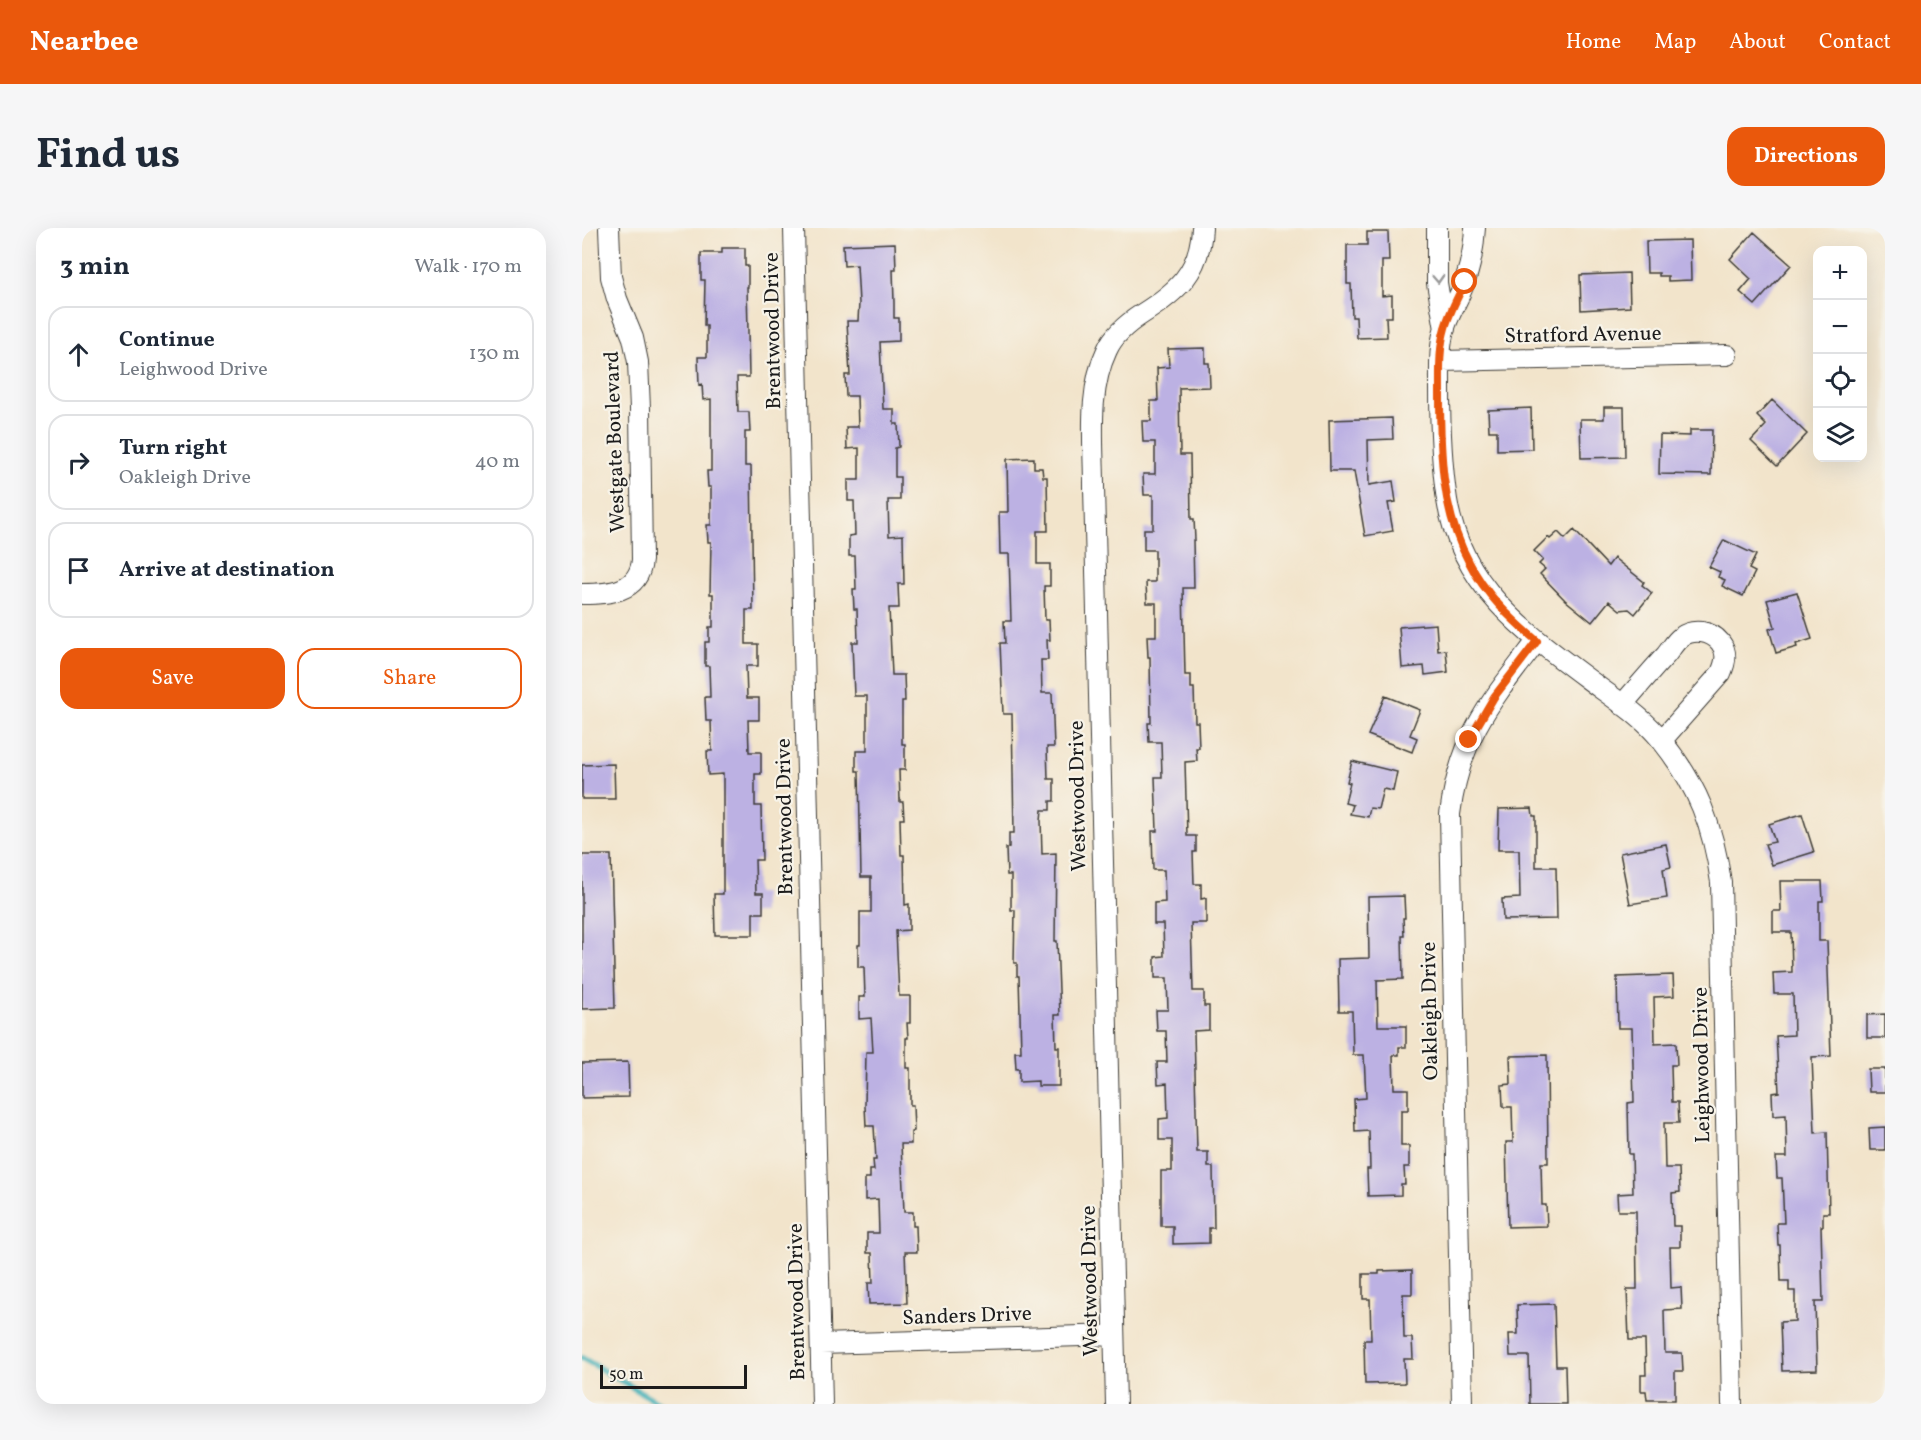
<!DOCTYPE html>
<html lang="en">
<head>
<meta charset="utf-8">
<style>
	:root { --surface:#fff; --page:#f6f6f7; --text:#1f2937; --muted:#747a83; --line:#e0e1e3; --accent:#ea580c }
	body { margin:0; font-family:Vollkorn,serif; background:var(--page); color:var(--text) }
	.controls { position:absolute; right:18px; top:18px; display:grid; overflow:hidden; border-radius:12px; box-shadow:0 6px 24px #0002 }
	.controls button { width:54px; height:54px; display:grid; place-items:center; padding:0; border:0; border-bottom:2px solid var(--line); background:var(--surface); color:var(--text); font:30px sans-serif }
	.scale { position:absolute; left:18px; bottom:15px; width:147px; box-sizing:border-box; padding-left:6px; border:3px solid #1c1c1c; border-top:0; font-size:16px; line-height:21px; white-space:nowrap; color:#1c1c1c; -webkit-text-stroke:4px #f7f3e8; paint-order:stroke }
	.stop { position:absolute; width:18px; height:18px; margin:-14px; border:4px solid #ea580c; border-radius:50%; background:#fff }
	.stop.end { background:#ea580c; border-color:#fff; box-shadow:0 2px 6px #0008 }
	.list { margin:0; padding:0; list-style:none }
	h2 { display:flex; justify-content:space-between; align-items:center; height:78px; margin:0; padding:0 24px; font-size:26px }
	h2 small { font-size:20px; font-weight:400; color:var(--muted) }
	.list li { display:grid; grid-template-columns:39px 1fr auto; gap:18px; align-items:center; box-sizing:border-box; height:96px; margin:0 12px 12px; padding:0 12px; border:2px solid var(--line); border-radius:18px }
	.list b { display:block; font-size:22px; white-space:nowrap }
	.list p { margin:0; font-size:20px; white-space:nowrap; color:var(--muted) }
	.list em { font-size:20px; font-style:normal; color:var(--muted) }
	.actions { display:flex; gap:12px; padding:18px 24px }
	.actions a { flex:1; padding:14px 0; border:2px solid var(--accent); border-radius:18px; text-align:center; font-size:21px; color:var(--accent) }
	.actions .main { background:var(--accent); color:#fff }
	.icon { flex:none; width:33px; height:33px; fill:none; stroke:currentColor; stroke-width:2; stroke-linecap:round; stroke-linejoin:round }
	.map { position:relative; flex:none; width:1303px; height:1176px; overflow:hidden; border-radius:18px }
	header { display:flex; align-items:center; gap:36px; box-sizing:border-box; height:84px; padding:0 30px; background:var(--accent); color:#fff }
	header strong { font-size:28px }
	nav { display:flex; gap:33px; margin-inline-start:auto; font-size:21px }
	.intro { display:flex; align-items:center; justify-content:space-between; box-sizing:border-box; height:144px; padding:0 36px }
	h1 { margin:0; font-size:42px }
	.button { padding:15px 27px; border-radius:18px; background:var(--accent); color:#fff; font-size:21px; font-weight:700 }
	main { display:flex; gap:36px; padding:0 36px }
	aside { flex:1; background:var(--surface); border-radius:18px; box-shadow:0 6px 24px #0002 }
	.map>svg:first-child { display:block }
	.lines { fill:none; stroke-linecap:round; stroke-linejoin:round }
	.stream { stroke:#3fb0b7; stroke-width:6 }
	.building { fill:#bcb1e3 }
	.street-casing { stroke:#3c3a36; stroke-width:22 }
	.street { stroke:#fff; stroke-width:20 }
	.oneway { stroke:#999 }
	.route { stroke:#ea580c; stroke-width:8 }
	.labels { text-anchor:middle; stroke-width:4.5; stroke-linejoin:round; paint-order:stroke }
	.street-label { font-size:21px; fill:#1c1c1c; stroke:#f7f3e8 }
</style>
</head>
<body>
<header>
<strong>Nearbee</strong>
<nav><a>Home</a><a>Map</a><a>About</a><a>Contact</a></nav>
</header>
<div class="intro"><h1>Find us</h1><a class="button">Directions</a></div>
<main>
<aside>
<h2>3 min<small>Walk · 170 m</small></h2>
<ul class="list">
<li><svg class="icon" aria-label="ahead" viewBox="0 0 24 24"><path d="M12 20V5M6 11l6-6 6 6"/></svg><div><b>Continue</b><p>Leighwood Drive</p></div><em>130 m</em></li>
<li><svg class="icon" aria-label="right" viewBox="0 0 24 24"><path d="M7 20v-9h11M14 6l5 5-5 5"/></svg><div><b>Turn right</b><p>Oakleigh Drive</p></div><em>40 m</em></li>
<li><svg class="icon" aria-label="arrive" viewBox="0 0 24 24"><path d="M6 21V4h12l-3 4 3 4H6"/></svg><div><b>Arrive at destination</b></div></li>
</ul>
<div class="actions"><a class="main">Save</a><a>Share</a></div>
</aside>
<div class="map">
<svg width="1303" height="1176" viewBox="0 0 1303 1176">
	<rect width="100%" height="100%" fill="#f7f3e8"/>
	<filter id="ink" filterUnits="userSpaceOnUse"><feTurbulence type="fractalNoise" baseFrequency=".0167" numOctaves="2"/><feDisplacementMap in="SourceGraphic" scale="12" xChannelSelector="R" yChannelSelector="G"/><feConvolveMatrix kernelMatrix="1 2 1 2 8 2 1 2 1" color-interpolation-filters="sRGB"/></filter>
	<filter id="wash" filterUnits="userSpaceOnUse"><feTurbulence type="fractalNoise" baseFrequency=".008" numOctaves="4" result="noise"/><feDisplacementMap in="SourceGraphic" scale="24" xChannelSelector="R" yChannelSelector="G"/><feGaussianBlur stdDeviation="1.35" result="paint"/><feColorMatrix in="noise" values="0 0 0 0 0 0 0 0 0 0 0 0 0 0 0 0 0 1.4 0 .05"/><feComposite in="paint" operator="in"/></filter>
	<g filter="url(#wash)">
		<rect width="100%" height="100%" fill="#f2e4cb"/>
		<g class="lines">
			<path class="stream" d="M 0,1130 L 79,1176"/>
		</g>
		<g id="blocks">
			<path class="building" d="M 785,4 L 806,4 L 807,33 L 800,33 L 800,68 L 810,67 L 810,89 L 804,89 L 805,109 L 775,110 L 774,89 L 770,89 L 769,56 L 765,56 L 765,17 L 785,17 Z
				M 1172,4 L 1209,37 L 1173,77 L 1158,64 L 1169,51 L 1148,31 Z
				M 1108,12 L 1109,52 L 1086,53 L 1086,48 L 1077,48 L 1077,45 L 1065,45 L 1064,13 Z
				M 313,15 L 314,42 L 311,42 L 312,75 L 312,90 L 317,90 L 317,113 L 298,114 L 301,181 L 312,181 L 312,196 L 316,196 L 317,219 L 313,220 L 313,249 L 318,249 L 318,272 L 306,272 L 307,308 L 321,307 L 322,356 L 316,356 L 317,380 L 307,380 L 310,447 L 322,447 L 323,473 L 320,473 L 320,516 L 323,516 L 323,542 L 317,542 L 318,574 L 321,574 L 322,591 L 318,591 L 319,627 L 322,627 L 323,677 L 327,676 L 327,702 L 314,703 L 317,768 L 328,768 L 328,795 L 325,795 L 326,810 L 324,810 L 324,840 L 328,840 L 328,877 L 331,877 L 332,903 L 329,904 L 329,916 L 319,916 L 322,984 L 331,984 L 331,998 L 334,998 L 335,1024 L 323,1024 L 325,1075 L 287,1076 L 286,1055 L 291,1055 L 290,1025 L 285,1025 L 285,1005 L 297,1005 L 296,971 L 283,972 L 283,950 L 288,950 L 288,942 L 292,942 L 291,932 L 294,932 L 292,898 L 284,898 L 283,878 L 284,824 L 291,824 L 289,790 L 277,791 L 277,769 L 283,769 L 282,739 L 276,739 L 276,717 L 278,717 L 278,684 L 289,684 L 289,649 L 279,649 L 277,543 L 274,543 L 274,523 L 285,523 L 285,468 L 272,468 L 270,414 L 276,414 L 275,381 L 272,381 L 271,361 L 274,361 L 273,328 L 267,328 L 267,308 L 273,307 L 272,273 L 266,273 L 266,252 L 277,252 L 277,220 L 265,221 L 264,199 L 276,199 L 275,168 L 264,168 L 263,147 L 268,147 L 265,93 L 276,93 L 277,75 L 275,37 L 262,38 L 261,17 Z
				M 140,20 L 163,20 L 163,38 L 166,38 L 166,59 L 165,59 L 167,149 L 155,149 L 156,184 L 167,184 L 168,204 L 163,204 L 163,238 L 169,238 L 171,382 L 164,382 L 164,416 L 176,416 L 176,438 L 164,438 L 165,470 L 177,470 L 177,492 L 166,492 L 167,524 L 179,524 L 179,546 L 173,546 L 173,578 L 179,578 L 180,632 L 173,632 L 174,665 L 181,665 L 181,685 L 171,685 L 171,707 L 133,707 L 132,666 L 141,666 L 141,546 L 126,547 L 125,523 L 130,523 L 129,493 L 124,493 L 123,469 L 128,469 L 127,438 L 123,438 L 123,414 L 127,414 L 127,399 L 131,399 L 131,366 L 128,366 L 129,314 L 126,314 L 125,297 L 129,297 L 129,259 L 126,259 L 125,243 L 129,243 L 129,171 L 121,172 L 120,156 L 117,157 L 116,129 L 125,129 L 125,98 L 122,98 L 123,52 L 119,52 L 119,25 L 140,25 Z
				M 1047,45 L 1048,79 L 999,82 L 998,47 Z
				M 623,120 L 623,135 L 627,135 L 628,159 L 597,160 L 598,227 L 608,227 L 609,291 L 612,291 L 613,312 L 611,312 L 612,360 L 601,360 L 603,447 L 609,447 L 609,460 L 612,460 L 613,494 L 616,494 L 617,520 L 614,520 L 615,533 L 603,534 L 605,608 L 614,608 L 614,624 L 611,624 L 612,656 L 619,656 L 619,671 L 624,670 L 624,695 L 609,695 L 611,763 L 622,763 L 622,778 L 627,778 L 627,802 L 612,803 L 615,924 L 626,924 L 626,939 L 631,939 L 632,1000 L 627,1000 L 627,1015 L 591,1016 L 591,998 L 579,998 L 579,943 L 590,943 L 590,912 L 577,912 L 577,891 L 586,890 L 585,855 L 576,856 L 575,834 L 585,834 L 584,803 L 575,803 L 574,782 L 586,782 L 585,750 L 573,750 L 573,729 L 582,728 L 581,696 L 572,696 L 572,675 L 583,674 L 582,642 L 571,642 L 570,603 L 575,603 L 573,549 L 580,549 L 579,514 L 567,514 L 566,495 L 569,495 L 568,429 L 566,429 L 565,408 L 574,408 L 574,375 L 565,375 L 564,354 L 573,354 L 573,322 L 562,322 L 562,301 L 571,301 L 571,267 L 562,267 L 561,246 L 573,246 L 573,214 L 561,214 L 560,193 L 569,193 L 569,173 L 576,173 L 575,140 L 587,139 L 586,121 Z
				M 1190,172 L 1225,206 L 1195,238 L 1169,213 L 1184,197 L 1175,188 Z
				M 1022,179 L 1042,179 L 1043,229 L 999,230 L 998,191 L 1022,191 Z
				M 949,180 L 950,221 L 915,222 L 915,203 L 907,203 L 906,182 Z
				M 810,190 L 811,211 L 786,212 L 787,257 L 811,253 L 814,274 L 806,275 L 811,303 L 783,308 L 772,243 L 748,243 L 747,192 Z
				M 1108,202 L 1130,202 L 1129,247 L 1077,246 L 1078,207 L 1108,208 Z
				M 452,230 L 452,240 L 460,240 L 461,249 L 465,249 L 466,303 L 455,303 L 455,336 L 468,336 L 468,358 L 462,358 L 463,392 L 467,392 L 468,412 L 465,412 L 466,432 L 459,432 L 460,465 L 470,465 L 472,519 L 465,519 L 466,551 L 472,551 L 472,573 L 468,573 L 468,582 L 460,582 L 459,592 L 460,626 L 474,625 L 473,713 L 475,713 L 478,787 L 473,787 L 474,819 L 477,819 L 477,858 L 456,858 L 456,853 L 437,854 L 437,841 L 434,841 L 433,824 L 439,824 L 437,748 L 435,748 L 435,735 L 432,735 L 433,682 L 429,682 L 429,647 L 425,647 L 424,620 L 427,620 L 427,605 L 432,605 L 430,486 L 421,486 L 418,415 L 423,415 L 422,393 L 429,393 L 427,326 L 418,326 L 417,284 L 426,284 L 425,231 Z
				M 992,302 L 1026,338 L 1032,330 L 1062,354 L 1060,357 L 1070,365 L 1053,386 L 1047,381 L 1038,382 L 1027,373 L 1010,394 L 983,372 L 958,346 L 963,341 L 957,336 L 961,332 L 952,323 L 966,309 L 968,311 L 976,304 L 983,311 Z
				M 1142,312 L 1174,327 L 1167,341 L 1173,344 L 1161,368 L 1140,358 L 1143,352 L 1136,349 L 1138,344 L 1127,339 Z
				M 1215,364 L 1230,411 L 1214,416 L 1215,419 L 1194,425 L 1187,401 L 1193,399 L 1185,372 Z
				M 854,396 L 856,423 L 864,422 L 866,444 L 843,447 L 842,438 L 820,440 L 817,399 Z
				M 803,468 L 838,482 L 828,507 L 835,510 L 830,524 L 786,507 Z
				M 770,533 L 815,544 L 811,563 L 801,561 L 796,581 L 788,580 L 786,589 L 768,586 L 771,577 L 763,575 L 768,555 L 765,554 Z
				M 32,536 L 33,571 L 0,571 L 0,537 Z
				M 950,580 L 951,588 L 954,588 L 954,639 L 974,639 L 975,691 L 921,692 L 920,671 L 938,670 L 937,622 L 916,622 L 917,581 Z
				M 1220,586 L 1232,624 L 1190,637 L 1183,616 L 1193,614 L 1187,596 Z
				M 1084,616 L 1089,639 L 1081,641 L 1085,670 L 1048,676 L 1038,625 Z
				M 0,627 L 29,627 L 33,780 L 0,781 Z
				M 1198,653 L 1240,653 L 1241,673 L 1237,673 L 1237,713 L 1245,713 L 1249,828 L 1230,829 L 1233,905 L 1245,904 L 1247,985 L 1241,985 L 1241,998 L 1239,998 L 1241,1074 L 1233,1074 L 1235,1142 L 1200,1143 L 1198,1094 L 1213,1093 L 1213,1063 L 1207,1063 L 1207,1053 L 1199,1053 L 1198,1017 L 1196,1017 L 1195,995 L 1202,995 L 1200,950 L 1195,950 L 1194,929 L 1205,929 L 1204,887 L 1191,888 L 1190,865 L 1197,864 L 1194,808 L 1212,807 L 1211,766 L 1192,766 L 1191,745 L 1210,744 L 1209,704 L 1191,704 L 1191,683 L 1199,683 Z
				M 822,668 L 823,690 L 821,690 L 822,708 L 820,708 L 821,751 L 795,752 L 796,798 L 824,798 L 824,819 L 817,819 L 817,827 L 811,827 L 812,861 L 826,861 L 826,882 L 819,882 L 819,918 L 827,918 L 827,939 L 822,939 L 823,956 L 819,956 L 819,967 L 786,968 L 785,941 L 788,941 L 787,903 L 773,904 L 772,871 L 784,870 L 782,827 L 771,827 L 770,783 L 757,783 L 756,731 L 787,730 L 786,669 Z
				M 1091,747 L 1092,768 L 1072,769 L 1073,816 L 1094,815 L 1095,837 L 1089,837 L 1090,874 L 1096,874 L 1097,895 L 1082,895 L 1083,940 L 1097,940 L 1098,964 L 1090,965 L 1091,998 L 1098,998 L 1098,1019 L 1088,1019 L 1089,1060 L 1099,1059 L 1100,1081 L 1082,1082 L 1083,1125 L 1100,1125 L 1101,1143 L 1093,1143 L 1093,1172 L 1065,1172 L 1064,1163 L 1059,1163 L 1059,1147 L 1064,1147 L 1063,1112 L 1047,1112 L 1045,1061 L 1055,1061 L 1054,983 L 1036,983 L 1035,966 L 1051,965 L 1050,926 L 1047,926 L 1046,875 L 1052,874 L 1050,800 L 1036,800 L 1035,749 Z
				M 1303,786 L 1303,810 L 1285,810 L 1285,787 Z
				M 965,827 L 966,935 L 959,935 L 960,977 L 964,977 L 965,998 L 926,999 L 924,914 L 931,914 L 930,879 L 921,879 L 920,857 L 929,856 L 928,828 Z
				M 46,834 L 47,869 L 0,870 L 0,835 Z
				M 1286,841 L 1303,841 L 1303,864 L 1287,864 Z
				M 1303,899 L 1303,922 L 1288,922 L 1287,900 Z
				M 830,1042 L 830,1066 L 821,1066 L 822,1110 L 830,1110 L 831,1131 L 822,1131 L 823,1155 L 783,1156 L 782,1112 L 789,1112 L 788,1071 L 781,1071 L 781,1046 L 797,1046 L 797,1043 Z
				M 972,1076 L 974,1138 L 983,1138 L 984,1176 L 948,1176 L 947,1128 L 928,1128 L 927,1106 L 936,1106 L 935,1077 Z"/>
		</g>
	</g>
	<g filter="url(#ink)">
		<use href="#blocks" fill-opacity="0" stroke="#3c3a36" stroke-width="1.5"/>
		<g class="lines">
			<g class="street-casing">
				<path id="street" d="M 212,0 L 240,1176
					M 855,0 L 855,55 L 863,101
					M 893,0 C 892,18 889,36 883,53 C 878,69 868,84 863,99 C 857,118 858,139 858,158 C 858,196 859,234 865,272 C 879,362 951,410 1018,460 C 1040,476 1064,492 1080,513 C 1116,558 1131,598 1139,654 L 1150,1176
					M 858,133 L 1145,127
					M 0,366 C 26,366 57,365 60,332 L 58,181 L 56,134 L 51,110 L 35,71 L 29,49 L 27,0
					M 1040,477 C 1055,460 1069,443 1084,427 C 1089,421 1093,413 1099,409 C 1111,400 1129,403 1138,414 C 1146,424 1144,434 1139,445 L 1080,512
					M 239,1116 L 532,1107
					M 534,1176 L 512,259 C 512,214 505,164 525,122 C 532,106 546,95 560,86 C 595,64 618,44 620,0
					M 880,1176 L 868,586 C 878,508 909,473 955,413"/>
			</g>
			<use href="#street" class="street"/>
		</g>
		<defs><path id="oneway-chevron" d="M-2-3.5L2.5 0L-2 3.5" fill="none" stroke-width="1.6" stroke-linecap="round" stroke-linejoin="round" transform="scale(1.5)"/></defs>
		<use class="oneway" href="#oneway-chevron" transform="translate(856 51) rotate(87)"/>
	</g>
	<g class="lines" filter="url(#ink)">
		<path class="route" d="M 883,54 C 876,69 867,85 863,100 C 857,120 858,144 858,164 C 858,222 859,282 887,334 C 903,366 928,390 955,413 L 912,469 L 887,512"/>
	</g>
	<g class="labels">
		<g class="street-label">
			<text transform="translate(190 103) rotate(-91)" y="7">Brentwood Drive</text>
			<text transform="translate(1001 106) rotate(-1)" y="7">Stratford Avenue</text>
			<text transform="translate(32 214) rotate(-92)" y="7">Westgate Boulevard</text>
			<text transform="translate(495 568) rotate(-91)" y="7">Westwood Drive</text>
			<text transform="translate(202 589) rotate(-91)" y="7">Brentwood Drive</text>
			<text transform="translate(847 783) rotate(-91)" y="7">Oakleigh Drive</text>
			<text transform="translate(1119 837) rotate(-91)" y="7">Leighwood Drive</text>
			<text transform="translate(507 1053) rotate(-91)" y="7">Westwood Drive</text>
			<text transform="translate(214 1074) rotate(-91)" y="7">Brentwood Drive</text>
			<text transform="translate(385 1087) rotate(-2)" y="7">Sanders Drive</text>
		</g>
	</g>
</svg>
<div class="controls">
<button>+</button>
<button>−</button>
<button><svg class="icon" aria-label="locate" viewBox="0 0 24 24"><circle cx="12" cy="12" r="6"/><path d="M12 2v4M12 18v4M2 12h4M18 12h4"/></svg></button>
<button><svg class="icon" aria-label="layers" viewBox="0 0 24 24"><path d="M12 4l9 5-9 5-9-5zM3 14l9 5 9-5"/></svg></button>
</div>
<div class="scale">50 m</div>
<div class="stop" style="left:883px;top:54px"></div>
<div class="stop end" style="left:887px;top:512px"></div>
</div>
</main>
</body>
</html>
